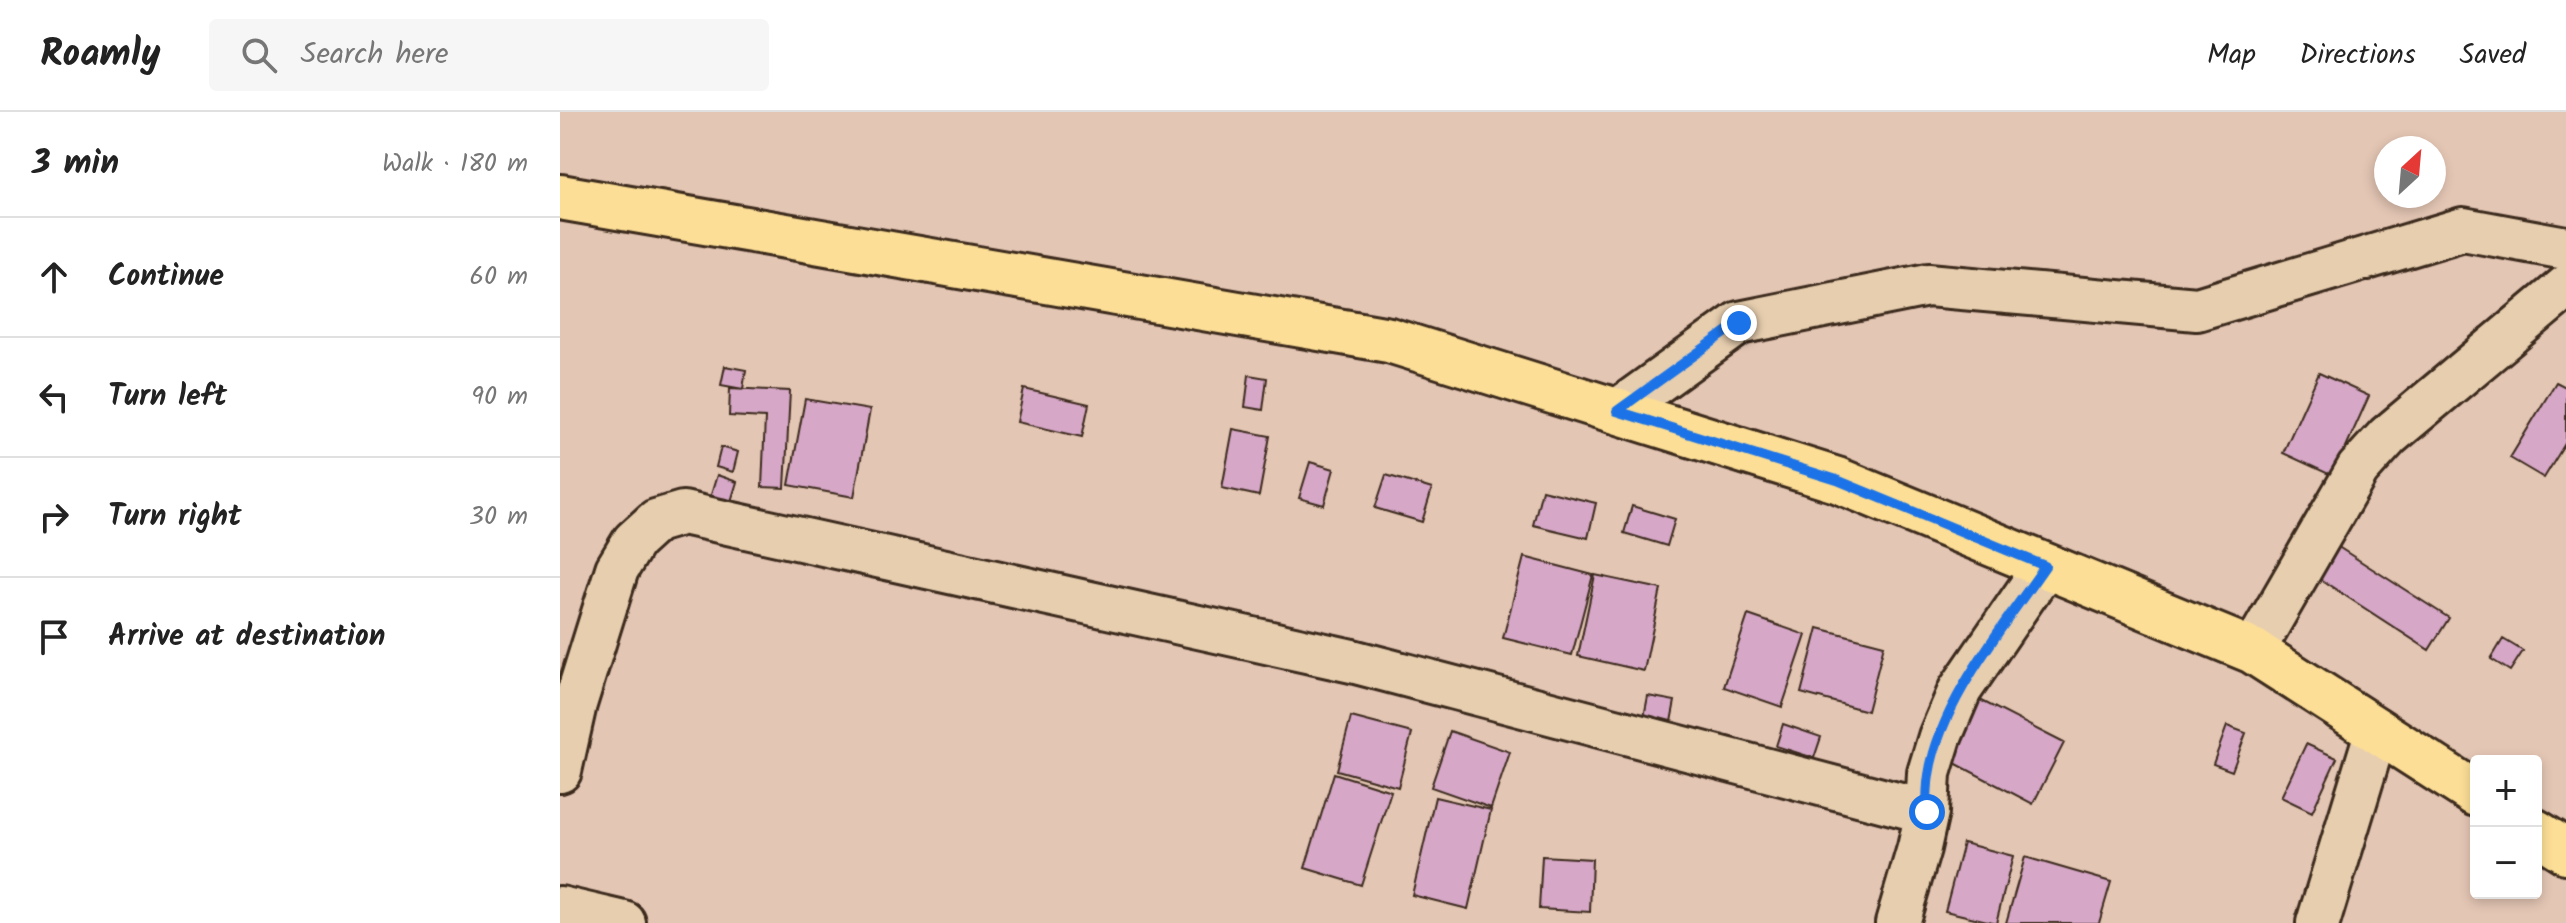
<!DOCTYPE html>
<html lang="en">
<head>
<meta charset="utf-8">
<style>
	:root { --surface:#fff; --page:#f6f6f6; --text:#222; --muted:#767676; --line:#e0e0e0 }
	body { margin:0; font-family:Kalam,sans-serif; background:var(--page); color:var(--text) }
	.controls { position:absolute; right:24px; bottom:24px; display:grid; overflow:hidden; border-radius:8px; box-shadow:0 4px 12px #0003 }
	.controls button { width:72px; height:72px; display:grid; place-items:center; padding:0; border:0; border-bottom:2px solid var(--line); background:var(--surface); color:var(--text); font:40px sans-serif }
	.compass { position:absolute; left:1814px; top:24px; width:72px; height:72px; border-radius:50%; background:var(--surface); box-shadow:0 4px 12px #0003; rotate:26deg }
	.stop { position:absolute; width:24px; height:24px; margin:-18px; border:6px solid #1a73e8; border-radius:50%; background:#fff }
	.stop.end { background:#1a73e8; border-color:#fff; box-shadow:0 2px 8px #0008 }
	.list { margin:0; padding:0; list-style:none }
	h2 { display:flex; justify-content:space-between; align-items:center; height:104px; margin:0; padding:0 32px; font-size:34px }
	h2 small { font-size:26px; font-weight:400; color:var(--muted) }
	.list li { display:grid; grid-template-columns:52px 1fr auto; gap:24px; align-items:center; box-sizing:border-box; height:120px; padding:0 32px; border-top:2px solid var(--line) }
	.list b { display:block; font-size:30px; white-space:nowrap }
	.list em { font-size:26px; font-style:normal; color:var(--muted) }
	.icon { flex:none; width:44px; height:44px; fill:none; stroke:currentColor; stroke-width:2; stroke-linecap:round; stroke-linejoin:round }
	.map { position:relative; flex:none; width:2006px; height:811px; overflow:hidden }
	header { display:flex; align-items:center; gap:48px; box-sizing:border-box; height:112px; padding:0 40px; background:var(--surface); border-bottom:2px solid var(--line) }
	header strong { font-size:38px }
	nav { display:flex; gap:44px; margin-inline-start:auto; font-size:28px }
	.search { width:560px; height:72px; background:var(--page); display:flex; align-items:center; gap:20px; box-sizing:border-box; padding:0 28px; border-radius:8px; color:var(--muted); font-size:30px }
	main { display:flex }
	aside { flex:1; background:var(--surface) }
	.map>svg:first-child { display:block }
	.building { fill:#d6a7c7; stroke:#3b2a1e; stroke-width:2 }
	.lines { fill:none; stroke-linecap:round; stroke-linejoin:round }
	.minor-casing { stroke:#3b2a1e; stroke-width:48 }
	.major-casing { stroke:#3b2a1e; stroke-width:50 }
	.minor { stroke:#e7ceaf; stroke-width:42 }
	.major { stroke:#fcde96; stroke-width:44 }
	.route { stroke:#1a73e8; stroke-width:10 }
</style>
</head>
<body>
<header>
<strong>Roamly</strong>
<div class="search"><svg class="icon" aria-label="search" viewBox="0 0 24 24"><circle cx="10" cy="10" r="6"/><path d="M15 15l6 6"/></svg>Search here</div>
<nav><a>Map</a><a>Directions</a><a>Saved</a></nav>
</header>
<main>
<aside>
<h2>3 min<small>Walk · 180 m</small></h2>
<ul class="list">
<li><svg class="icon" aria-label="ahead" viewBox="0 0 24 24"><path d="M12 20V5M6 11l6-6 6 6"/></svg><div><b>Continue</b></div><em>60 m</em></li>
<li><svg class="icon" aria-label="left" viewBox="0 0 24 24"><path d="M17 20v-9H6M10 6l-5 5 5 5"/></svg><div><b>Turn left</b></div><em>90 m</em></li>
<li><svg class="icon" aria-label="right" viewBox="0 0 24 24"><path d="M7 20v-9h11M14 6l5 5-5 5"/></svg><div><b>Turn right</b></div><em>30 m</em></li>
<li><svg class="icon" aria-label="arrive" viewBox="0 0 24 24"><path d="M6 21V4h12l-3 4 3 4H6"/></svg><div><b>Arrive at destination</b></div></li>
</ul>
</aside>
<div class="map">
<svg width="2006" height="811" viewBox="0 0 2006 811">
	<rect width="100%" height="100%" fill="#e4c6b4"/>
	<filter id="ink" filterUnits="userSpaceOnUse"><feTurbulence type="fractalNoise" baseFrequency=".0125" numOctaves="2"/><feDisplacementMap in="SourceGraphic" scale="16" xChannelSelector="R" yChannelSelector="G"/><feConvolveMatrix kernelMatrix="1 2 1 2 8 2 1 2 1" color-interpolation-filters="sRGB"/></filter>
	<g filter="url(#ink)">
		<path class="building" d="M 165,254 L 186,258 L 183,277 L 161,273 Z
			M 1759,261 L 1809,284 L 1773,364 L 1723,341 Z
			M 689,263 L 707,266 L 703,298 L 685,295 Z
			M 1996,270 L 2006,275 L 2006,330 L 1984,366 L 1950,346 Z
			M 170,276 L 230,279 L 225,376 L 202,375 L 205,306 L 169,304 Z
			M 464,277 L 529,292 L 522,325 L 457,310 Z
			M 245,287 L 310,298 L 294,385 L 229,373 Z
			M 673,317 L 710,324 L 699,384 L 662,376 Z
			M 161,335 L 178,340 L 173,360 L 156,355 Z
			M 750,350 L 774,357 L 764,393 L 739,386 Z
			M 157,363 L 177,370 L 169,396 L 149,389 Z
			M 826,363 L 872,377 L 862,410 L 815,396 Z
			M 982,378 L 1036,391 L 1028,426 L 973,413 Z
			M 1072,394 L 1115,407 L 1107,434 L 1064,421 Z
			M 1769,429 L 1889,506 L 1869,538 L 1749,460 Z
			M 964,445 L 1033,463 L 1012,543 L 943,526 Z
			M 1035,463 L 1101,477 L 1084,559 L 1018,544 Z
			M 1188,503 L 1246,523 L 1222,595 L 1164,575 Z
			M 1258,516 L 1324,533 L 1307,599 L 1241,581 Z
			M 1943,527 L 1963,539 L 1950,559 L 1931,547 Z
			M 1088,584 L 1115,589 L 1110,615 L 1083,610 Z
			M 1420,588 L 1504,631 L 1473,692 L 1389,648 Z
			M 791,605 L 852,621 L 838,675 L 777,658 Z
			M 1223,612 L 1261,625 L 1254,646 L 1216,634 Z
			M 1667,614 L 1686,621 L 1672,659 L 1653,652 Z
			M 890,619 L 950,640 L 931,696 L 871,675 Z
			M 1746,632 L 1777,646 L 1752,700 L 1721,685 Z
			M 774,661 L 831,679 L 801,773 L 745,756 Z
			M 875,685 L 931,698 L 908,797 L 852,783 Z
			M 1403,731 L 1453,744 L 1436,811 L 1385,799 Z
			M 982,744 L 1032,747 L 1030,800 L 979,797 Z
			M 1465,745 L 1551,770 L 1539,811 L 1446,811 Z"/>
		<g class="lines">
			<g class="minor-casing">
				<path id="minor" d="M 1057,299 L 1179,211 L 1368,173 L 1637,197 L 1903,117 L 2006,136
					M 1693,539 L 1798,357 L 1828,324 L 2006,175
					M 0,659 L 15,592 L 57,457 L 74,429 L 96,409 L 123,401 L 792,549 L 1367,700
					M 0,796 L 64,811
					M 1337,811 L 1359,736 L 1367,700 L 1369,661 L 1380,625 L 1400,578 L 1485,454
					M 1758,811 L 1817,618"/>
			</g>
			<g class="major-casing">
				<path id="major" d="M 0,85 L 829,228 L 1277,368 L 1693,539 L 1916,682
					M 1976,720 L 2006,739"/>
			</g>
			<use href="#minor" class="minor"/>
			<use href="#major" class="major"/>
		</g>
	</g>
	<g class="lines" filter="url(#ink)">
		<path class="route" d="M 1179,211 L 1057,299 L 1277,368 L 1485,454 C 1444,514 1380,590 1369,663 C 1367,675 1367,687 1367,700"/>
	</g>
</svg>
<div class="controls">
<button>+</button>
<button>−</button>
</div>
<svg class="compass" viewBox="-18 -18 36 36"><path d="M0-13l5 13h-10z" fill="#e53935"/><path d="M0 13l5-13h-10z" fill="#767676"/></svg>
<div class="stop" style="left:1367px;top:700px"></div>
<div class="stop end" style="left:1179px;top:211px"></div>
</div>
</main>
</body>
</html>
